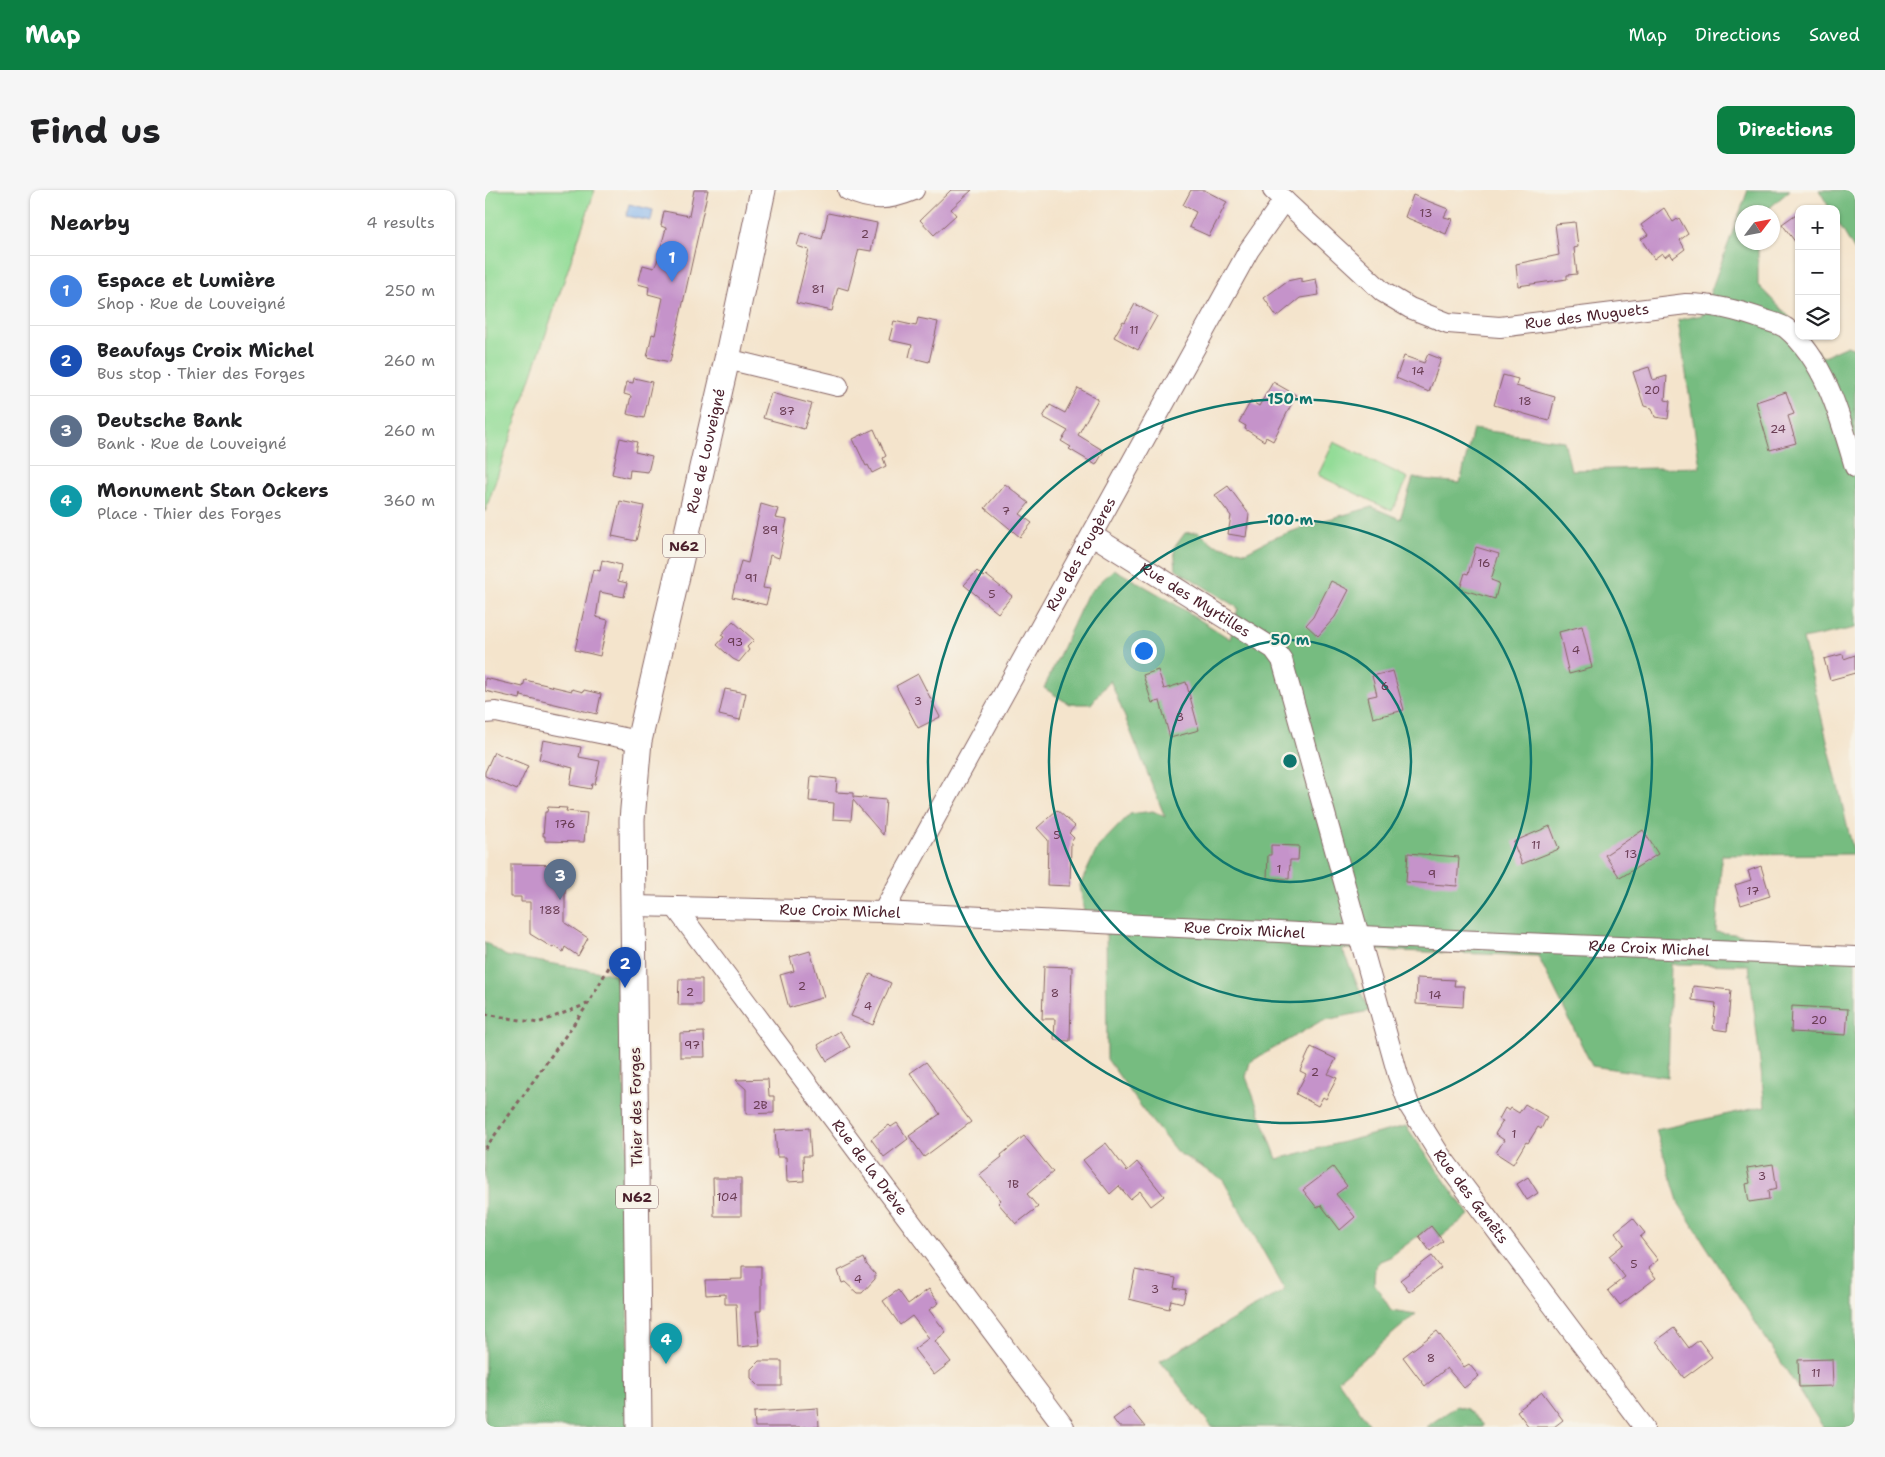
<!DOCTYPE html>
<html lang="en">
<head>
<meta charset="utf-8">
<style>
	:root { --surface:#fff; --page:#f6f6f6; --text:#202124; --muted:#757577; --line:#e0e0e0; --accent:#0b8043 }
	body { margin:0; font-family:"Shantell Sans",sans-serif; background:var(--page); color:var(--text) }
	.controls { position:absolute; right:15px; top:15px; display:grid; overflow:hidden; border-radius:10px; box-shadow:0 1px 4px #0004 }
	.controls button { width:45px; height:45px; display:grid; place-items:center; padding:0; border:0; border-bottom:1px solid var(--line); background:var(--surface); color:var(--text); font:25px sans-serif }
	.compass { position:absolute; left:1250px; top:15px; width:45px; height:45px; border-radius:50%; background:var(--surface); box-shadow:0 1px 4px #0004; rotate:58deg }
	.you { position:absolute; left:658px; top:460px; width:18px; height:18px; margin:-12px; border:4px solid #fff; border-radius:50%; background:#1a73e8; box-shadow:0 0 0 8px #1a73e833 }
	.badge { display:grid; place-items:center; width:32px; height:32px; border-radius:50%; background:var(--accent); color:#fff; font-size:16px; font-weight:700 }
	.pin { position:absolute; translate:-50% -41px; filter:drop-shadow(0 1px 2px #0008) }
	.pin::after { content:''; position:absolute; top:26px; width:18px; height:15px; background:inherit; clip-path:polygon(0 0,100% 0,50% 100%) }
	.list { margin:0; padding:0; list-style:none }
	h2 { display:flex; justify-content:space-between; align-items:center; height:65px; margin:0; padding:0 20px; font-size:21px }
	h2 small { font-size:16px; font-weight:400; color:var(--muted) }
	.list li { display:grid; grid-template-columns:32px 1fr auto; gap:15px; align-items:center; box-sizing:border-box; height:70px; padding:0 20px; border-top:1px solid var(--line) }
	.list b { display:block; font-size:19px; white-space:nowrap }
	.list p { margin:0; font-size:16px; white-space:nowrap; color:var(--muted) }
	.list em { font-size:16px; font-style:normal; color:var(--muted) }
	.icon { flex:none; width:28px; height:28px; fill:none; stroke:currentColor; stroke-width:2; stroke-linecap:round; stroke-linejoin:round }
	.map { position:relative; flex:none; width:1370px; height:1237px; overflow:hidden; border-radius:10px }
	header { display:flex; align-items:center; gap:30px; box-sizing:border-box; height:70px; padding:0 25px; background:var(--accent); color:#fff }
	header strong { font-size:24px }
	nav { display:flex; gap:28px; margin-inline-start:auto; font-size:18px }
	.intro { display:flex; align-items:center; justify-content:space-between; box-sizing:border-box; height:120px; padding:0 30px }
	h1 { margin:0; font-size:35px }
	.button { padding:12px 22px; border-radius:10px; background:var(--accent); color:#fff; font-size:18px; font-weight:700 }
	main { display:flex; gap:30px; padding:0 30px }
	aside { flex:1; background:var(--surface); border-radius:10px; box-shadow:0 1px 4px #0004 }
	.map>svg:first-child { display:block }
	.green { fill:#93dc97; stroke:#6e7e61 }
	.forest { fill:#76bc80; stroke:#606e56 }
	.water { fill:#82b4ef; stroke:#666a8d }
	.building { fill:#c593ca }
	.lines { fill:none; stroke-linecap:round; stroke-linejoin:round }
	.minor-casing { stroke:#866463; stroke-width:22 }
	.major-casing { stroke:#866463; stroke-width:27 }
	.path { stroke:#866463; stroke-width:3; stroke-dasharray:4 4; stroke-linecap:butt }
	.minor { stroke:#fff; stroke-width:20 }
	.major { stroke:#fff; stroke-width:25 }
	.ring { fill:none; stroke:#0f766e; stroke-width:2.5 }
	.labels { text-anchor:middle; stroke-width:4; stroke-linejoin:round; paint-order:stroke }
	.number-label { font-size:12px; fill:#693c53 }
	.shield { fill:#f7f3e8; stroke:#7e5f64; stroke-width:1 }
	.shield-label { font-size:14px; font-weight:bold; fill:#4a1f2b }
	.street-label { font-size:15px; fill:#4a1f2b; stroke:#f7f3e8 }
	.centre { fill:#0f766e; stroke:#f7f3e8; stroke-width:2.5 }
	.ring-label { font-size:15px; text-anchor:middle; font-weight:bold; fill:#0f766e; stroke:#f7f3e8; stroke-width:4; stroke-linejoin:round; paint-order:stroke }
</style>
</head>
<body>
<header>
<strong>Map</strong>
<nav><a>Map</a><a>Directions</a><a>Saved</a></nav>
</header>
<div class="intro"><h1>Find us</h1><a class="button">Directions</a></div>
<main>
<aside>
<h2>Nearby<small>4 results</small></h2>
<ul class="list">
<li><span class="badge" style="background:#3f7fe0">1</span><div><b>Espace et Lumière</b><p>Shop · Rue de Louveigné</p></div><em>250 m</em></li>
<li><span class="badge" style="background:#1a4fb4">2</span><div><b>Beaufays Croix Michel</b><p>Bus stop · Thier des Forges</p></div><em>260 m</em></li>
<li><span class="badge" style="background:#5c6f8a">3</span><div><b>Deutsche Bank</b><p>Bank · Rue de Louveigné</p></div><em>260 m</em></li>
<li><span class="badge" style="background:#0f9aa8">4</span><div><b>Monument Stan Ockers</b><p>Place · Thier des Forges</p></div><em>360 m</em></li>
</ul>
</aside>
<div class="map">
<svg width="1370" height="1237" viewBox="0 0 1370 1237">
	<rect width="100%" height="100%" fill="#f7f3e8"/>
	<filter id="ink" filterUnits="userSpaceOnUse"><feTurbulence type="fractalNoise" baseFrequency=".02" numOctaves="2"/><feDisplacementMap in="SourceGraphic" scale="10" xChannelSelector="R" yChannelSelector="G"/><feConvolveMatrix kernelMatrix="1 2 1 2 8 2 1 2 1" color-interpolation-filters="sRGB"/></filter>
	<filter id="wash" filterUnits="userSpaceOnUse"><feTurbulence type="fractalNoise" baseFrequency=".0096" numOctaves="4" result="noise"/><feDisplacementMap in="SourceGraphic" scale="20" xChannelSelector="R" yChannelSelector="G"/><feGaussianBlur stdDeviation="1.12" result="paint"/><feColorMatrix in="noise" values="0 0 0 0 0 0 0 0 0 0 0 0 0 0 0 0 0 1.4 0 .05"/><feComposite in="paint" operator="in"/></filter>
	<g filter="url(#wash)">
		<rect width="100%" height="100%" fill="#f4e4cc"/>
		<path class="green" d="M 0,0 L 110,0 L 0,322 Z
			M 849,252 L 923,288 L 907,321 L 833,285 Z"/>
		<path class="forest" d="M 1263,0 L 1305,0 L 1280,22 L 1258,22 L 1258,52 L 1273,53 L 1273,95 L 1313,136 L 1337,167 L 1362,156 L 1370,159 L 1370,438 L 1318,449 L 1369,664 L 1237,665 L 1231,742 L 1370,758 L 1370,1237 L 1338,1237 L 1194,1014 L 1171,940 L 1280,916 L 1264,775 L 1186,774 L 1183,887 L 1107,876 L 1053,766 L 857,759 L 884,821 L 836,831 L 765,872 L 761,887 L 792,969 L 921,936 L 984,1025 L 955,1047 L 946,1036 L 905,1067 L 895,1071 L 890,1077 L 889,1093 L 906,1120 L 931,1124 L 853,1190 L 886,1237 L 727,1237 L 675,1171 L 800,1100 L 738,990 L 692,962 L 665,929 L 622,869 L 621,725 L 599,723 L 595,695 L 613,657 L 645,624 L 668,621 L 680,627 L 625,490 L 606,514 L 584,514 L 559,498 L 602,405 L 629,379 L 682,409 L 745,449 L 753,418 L 691,379 L 689,358 L 700,343 L 713,342 L 730,355 L 761,362 L 786,349 L 833,332 L 887,317 L 915,329 L 928,288 L 975,293 L 988,239 L 1079,251 L 1086,280 L 1215,277 L 1193,130 L 1217,125 Z
			M 1334,0 L 1370,0 L 1370,61 L 1351,29 L 1351,19 L 1345,19 Z
			M 0,752 L 21,766 L 134,785 L 143,972 L 144,1237 L 0,1237 Z
			M 972,1216 L 982,1219 L 998,1234 L 998,1237 L 941,1237 Z"/>
		<path class="water" d="M 144,14 L 168,20 L 166,31 L 141,26 Z"/>
		<g id="blocks">
			<path class="building" d="M 209,0 L 223,0 L 185,172 L 162,167 L 167,144 L 170,145 L 178,108 L 163,104 L 164,97 L 153,94 L 158,75 L 169,78 L 172,72 L 181,38 L 176,36 L 179,21 L 204,26 Z
				M 466,0 L 487,0 L 466,19 L 471,25 L 449,45 L 435,30 Z
				M 706,0 L 719,0 L 742,12 L 724,46 L 704,37 L 711,22 L 698,15 Z
				M 928,5 L 963,19 L 959,27 L 967,29 L 961,44 L 920,27 Z
				M 1179,18 L 1188,32 L 1194,28 L 1203,44 L 1195,50 L 1200,59 L 1188,68 L 1185,63 L 1180,67 L 1177,63 L 1169,69 L 1156,49 L 1163,45 L 1156,35 Z
				M 1314,22 L 1314,57 L 1297,34 Z
				M 343,23 L 392,33 L 386,61 L 374,59 L 363,100 L 353,97 L 347,121 L 311,113 L 324,60 L 312,56 L 316,43 L 337,49 Z
				M 1090,32 L 1093,57 L 1089,58 L 1092,84 L 1082,85 L 1082,89 L 1033,96 L 1031,74 L 1074,65 L 1070,34 Z
				M 816,88 L 816,92 L 831,89 L 834,105 L 815,108 L 792,127 L 779,108 L 802,91 Z
				M 650,114 L 672,126 L 653,160 L 629,147 L 638,131 L 640,132 Z
				M 433,128 L 453,132 L 444,172 L 424,167 L 427,155 L 404,150 L 409,131 L 431,136 Z
				M 943,164 L 956,169 L 944,202 L 911,188 L 919,166 L 939,173 Z
				M 1164,177 L 1168,190 L 1182,186 L 1180,210 L 1185,211 L 1183,229 L 1170,227 L 1167,218 L 1159,216 L 1148,182 Z
				M 1018,185 L 1033,189 L 1031,196 L 1070,207 L 1064,231 L 1009,215 Z
				M 149,188 L 167,192 L 159,228 L 142,224 L 146,206 L 139,204 L 142,192 L 148,193 Z
				M 788,192 L 811,205 L 788,251 L 781,247 L 779,251 L 760,239 L 761,236 L 754,232 L 766,211 L 774,216 Z
				M 593,198 L 613,209 L 593,245 L 619,261 L 611,275 L 584,259 L 586,257 L 576,251 L 583,241 L 558,227 L 565,215 L 580,223 Z
				M 1301,202 L 1309,224 L 1303,226 L 1311,253 L 1285,260 L 1271,212 Z
				M 286,203 L 327,214 L 319,239 L 278,228 Z
				M 389,239 L 401,266 L 398,268 L 401,276 L 387,283 L 383,275 L 381,276 L 368,249 Z
				M 135,248 L 152,252 L 150,262 L 167,266 L 163,282 L 145,280 L 144,288 L 127,284 Z
				M 520,294 L 544,313 L 535,324 L 547,333 L 535,347 L 500,318 Z
				M 743,296 L 764,324 L 761,347 L 743,344 L 746,326 L 730,305 Z
				M 135,311 L 159,316 L 151,351 L 127,346 Z
				M 276,314 L 293,319 L 290,328 L 302,330 L 294,368 L 285,365 L 278,398 L 285,399 L 281,415 L 247,407 L 256,371 L 263,373 Z
				M 991,357 L 1014,364 L 1006,390 L 1014,393 L 1010,409 L 975,399 L 980,383 L 983,384 Z
				M 117,370 L 136,375 L 133,391 L 142,393 L 139,407 L 115,402 L 111,427 L 123,430 L 115,466 L 90,460 L 108,379 L 115,381 Z
				M 492,381 L 499,387 L 501,385 L 527,406 L 513,423 L 479,395 Z
				M 846,391 L 864,400 L 850,427 L 833,446 L 821,435 L 828,427 Z
				M 248,431 L 269,450 L 262,457 L 264,460 L 254,472 L 248,469 L 232,455 L 239,447 L 236,445 Z
				M 1097,436 L 1107,478 L 1084,484 L 1074,442 Z
				M 1358,464 L 1359,469 L 1370,465 L 1370,483 L 1345,490 L 1339,469 Z
				M 673,480 L 679,499 L 701,492 L 714,540 L 685,548 L 675,511 L 667,513 L 658,485 Z
				M 908,481 L 919,520 L 888,528 L 883,507 L 892,505 L 887,486 Z
				M 433,484 L 455,527 L 433,538 L 411,496 Z
				M 0,488 L 38,497 L 40,490 L 87,501 L 87,499 L 98,502 L 99,500 L 116,504 L 112,524 L 36,506 L 36,504 L 35,509 L 0,501 Z
				M 240,499 L 261,503 L 255,530 L 234,525 Z
				M 58,550 L 96,557 L 94,567 L 115,571 L 110,594 L 107,594 L 106,599 L 85,595 L 88,578 L 54,569 Z
				M 9,562 L 43,576 L 32,600 L 0,586 L 0,582 Z
				M 326,586 L 352,589 L 351,602 L 368,603 L 368,607 L 401,610 L 398,645 L 368,610 L 366,630 L 348,629 L 349,613 L 324,611 Z
				M 63,617 L 82,618 L 81,621 L 102,623 L 99,652 L 60,651 L 60,646 L 58,646 L 60,622 L 62,622 Z
				M 572,620 L 590,636 L 584,643 L 589,648 L 586,652 L 585,696 L 562,695 L 563,650 L 552,638 Z
				M 1065,636 L 1074,659 L 1037,674 L 1028,652 Z
				M 1158,640 L 1173,664 L 1135,688 L 1120,665 Z
				M 786,655 L 814,656 L 813,670 L 805,670 L 804,689 L 782,688 L 783,665 L 786,665 Z
				M 923,663 L 974,667 L 972,696 L 921,692 Z
				M 26,674 L 80,675 L 80,733 L 103,748 L 93,766 L 80,757 L 78,762 L 69,756 L 68,758 L 45,744 L 45,712 L 36,712 L 36,707 L 26,707 Z
				M 1276,676 L 1285,706 L 1256,715 L 1250,695 L 1266,690 L 1263,681 Z
				M 325,761 L 339,807 L 304,818 L 295,785 L 309,781 L 305,767 Z
				M 559,776 L 587,777 L 585,851 L 569,850 L 570,829 L 557,829 Z
				M 385,784 L 406,793 L 388,835 L 366,826 Z
				M 932,788 L 970,790 L 969,796 L 979,796 L 978,817 L 931,814 Z
				M 194,789 L 217,789 L 217,815 L 193,815 Z
				M 1208,796 L 1246,800 L 1242,841 L 1228,839 L 1231,813 L 1207,810 Z
				M 1307,816 L 1363,819 L 1361,845 L 1306,842 Z
				M 355,841 L 365,857 L 342,871 L 333,855 Z
				M 219,842 L 220,867 L 195,867 L 195,843 Z
				M 826,857 L 851,869 L 843,884 L 852,888 L 841,909 L 838,907 L 833,916 L 811,904 L 821,884 L 815,881 Z
				M 441,872 L 486,932 L 439,967 L 424,946 L 455,924 L 425,883 Z
				M 283,889 L 284,906 L 289,906 L 289,923 L 261,924 L 261,899 L 251,890 Z
				M 1040,914 L 1062,927 L 1056,939 L 1053,937 L 1043,953 L 1041,952 L 1028,974 L 1011,963 L 1019,950 L 1010,944 L 1018,931 L 1014,929 L 1020,918 L 1024,921 L 1026,918 L 1034,923 Z
				M 412,933 L 423,949 L 399,967 L 386,949 L 404,935 L 406,937 Z
				M 324,938 L 326,966 L 318,966 L 319,991 L 302,992 L 301,967 L 292,967 L 290,940 Z
				M 539,946 L 568,982 L 542,1004 L 553,1017 L 531,1034 L 513,1013 L 516,1010 L 494,985 L 517,967 L 516,965 Z
				M 621,953 L 642,981 L 652,972 L 679,1006 L 666,1016 L 655,1001 L 645,1009 L 634,996 L 625,1004 L 598,970 Z
				M 1288,974 L 1292,999 L 1283,1001 L 1284,1009 L 1264,1012 L 1261,994 L 1265,993 L 1262,978 Z
				M 848,977 L 862,996 L 851,1004 L 870,1027 L 855,1040 L 836,1015 L 832,1018 L 818,1000 Z
				M 1043,987 L 1053,1003 L 1042,1010 L 1032,994 Z
				M 228,988 L 256,988 L 256,1026 L 229,1026 Z
				M 1148,1028 L 1160,1043 L 1155,1047 L 1173,1070 L 1163,1078 L 1171,1088 L 1135,1115 L 1123,1100 L 1140,1087 L 1124,1066 L 1139,1054 L 1130,1042 Z
				M 946,1036 L 958,1051 L 945,1061 L 934,1046 Z
				M 947,1066 L 956,1078 L 924,1102 L 915,1090 Z
				M 379,1068 L 382,1075 L 390,1084 L 390,1089 L 377,1103 L 372,1103 L 360,1092 L 357,1093 L 353,1081 Z
				M 257,1076 L 276,1076 L 276,1121 L 271,1121 L 275,1155 L 253,1157 L 251,1114 L 240,1114 L 240,1104 L 221,1105 L 220,1090 L 257,1089 Z
				M 650,1080 L 691,1088 L 689,1098 L 701,1100 L 698,1113 L 686,1110 L 684,1119 L 644,1109 Z
				M 444,1099 L 454,1113 L 444,1120 L 461,1142 L 450,1151 L 466,1172 L 449,1185 L 429,1159 L 444,1148 L 427,1126 L 415,1135 L 398,1111 L 413,1100 L 423,1114 Z
				M 1189,1138 L 1204,1158 L 1214,1150 L 1227,1167 L 1199,1188 L 1171,1151 Z
				M 952,1141 L 979,1177 L 984,1174 L 994,1186 L 979,1198 L 962,1178 L 940,1196 L 918,1167 Z
				M 1347,1169 L 1348,1196 L 1314,1197 L 1313,1170 Z
				M 274,1171 L 297,1171 L 297,1196 L 274,1196 L 266,1188 L 266,1179 Z
				M 1057,1202 L 1078,1230 L 1069,1237 L 1044,1237 L 1032,1221 Z
				M 644,1217 L 660,1237 L 634,1237 L 628,1229 Z
				M 333,1218 L 334,1237 L 270,1237 L 269,1222 Z"/>
		</g>
	</g>
	<g filter="url(#ink)">
		<use href="#blocks" fill-opacity="0" stroke="#866463" stroke-width="1"/>
		<g class="lines">
			<g class="minor-casing">
				<g id="minor">
					<path d="M 363,0 C 387,12 405,10 429,0"/>
					<path id="s1" d="M 788,0 L 898,102 L 925,118 L 963,133 L 1015,137 L 1201,114 C 1229,114 1253,120 1280,130 C 1286,132 1295,134 1301,138 C 1341,171 1356,230 1370,277"/>
					<path d="M 242,169 L 353,196"/>
					<path id="s2" d="M 607,345 L 789,459 L 797,470 L 913,885 L 925,917 L 955,965 L 1159,1237"/>
					<path d="M 0,523 L 11,522 L 154,551"/>
					<path id="s3" d="M 149,716 L 398,722 L 875,746 L 1370,767"/>
					<path id="s4" d="M 190,717 L 579,1237"/>
					<path id="s5" d="M 398,722 L 764,60 L 799,10"/>
				</g>
			</g>
			<g class="major-casing">
				<g id="major">
					<path id="s6" d="M 154,1237 L 147,630 L 154,551 L 242,169 L 278,0"/>
				</g>
			</g>
			<path class="path" d="M 0,824 L 53,833 L 102,814
				M 0,959 L 103,814 L 124,777 L 131,777"/>
			<use href="#minor" class="minor"/>
			<use href="#major" class="major"/>
		</g>
	</g>
	<g class="ring">
		<circle cx="805" cy="571" r="121"/>
		<circle cx="805" cy="571" r="241"/>
		<circle cx="805" cy="571" r="362"/>
	</g>
	<g class="labels">
		<g class="number-label">
			<text x="941" y="27">13</text>
			<text x="380" y="48">2</text>
			<text x="333" y="103">81</text>
			<text x="649" y="144">11</text>
			<text x="933" y="185">14</text>
			<text x="1167" y="204">20</text>
			<text x="1040" y="215">18</text>
			<text x="302" y="225">87</text>
			<text x="1293" y="243">24</text>
			<text x="521" y="325">7</text>
			<text x="285" y="344">89</text>
			<text x="999" y="377">16</text>
			<text x="266" y="392">91</text>
			<text x="507" y="408">5</text>
			<text x="250" y="456">93</text>
			<text x="1091" y="464">4</text>
			<text x="900" y="500">6</text>
			<text x="433" y="515">3</text>
			<text x="695" y="531">3</text>
			<text x="80" y="638">176</text>
			<text x="572" y="649">5</text>
			<text x="1051" y="659">11</text>
			<text x="1146" y="668">13</text>
			<text x="794" y="683">1</text>
			<text x="947" y="688">9</text>
			<text x="1268" y="705">17</text>
			<text x="65" y="724">188</text>
			<text x="317" y="800">2</text>
			<text x="205" y="806">2</text>
			<text x="570" y="807">8</text>
			<text x="950" y="809">14</text>
			<text x="383" y="820">4</text>
			<text x="1334" y="834">20</text>
			<text x="207" y="859">97</text>
			<text x="830" y="886">2</text>
			<text x="275" y="919">2B</text>
			<text x="1029" y="948">1</text>
			<text x="1277" y="990">3</text>
			<text x="528" y="998">1B</text>
			<text x="242" y="1011">104</text>
			<text x="1149" y="1078">5</text>
			<text x="373" y="1093">4</text>
			<text x="670" y="1103">3</text>
			<text x="946" y="1172">8</text>
			<text x="1331" y="1187">11</text>
		</g>
		<g class="shield">
			<rect x="178" y="344.5" width="42" height="23" rx="4"/>
			<rect x="131" y="995.5" width="42" height="23" rx="4"/>
		</g>
		<g class="shield-label">
			<text x="199" y="361">N62</text>
			<text x="152" y="1012">N62</text>
		</g>
		<g class="street-label">
			<text dy="5" stroke="none"><textPath href="#s1" startOffset="362">Rue des Muguets</textPath></text>
			<text dy="5" stroke="none"><textPath href="#s6" startOffset="984">Rue de Louveigné</textPath></text>
			<text dy="5" stroke="none"><textPath href="#s5" startOffset="409">Rue des Fougères</textPath></text>
			<text dy="5" stroke="none"><textPath href="#s2" startOffset="122">Rue des Myrtilles</textPath></text>
			<text dy="5" stroke="none"><textPath href="#s3" startOffset="206">Rue Croix Michel</textPath></text>
			<text dy="5" stroke="none"><textPath href="#s3" startOffset="611">Rue Croix Michel</textPath></text>
			<text dy="5" stroke="none"><textPath href="#s3" startOffset="1016">Rue Croix Michel</textPath></text>
			<text transform="translate(151 917) rotate(-91)" y="5">Thier des Forges</text>
			<text dy="5" stroke="none"><textPath href="#s4" startOffset="325">Rue de la Drève</textPath></text>
			<text dy="5" stroke="none"><textPath href="#s2" startOffset="802">Rue des Genêts</textPath></text>
		</g>
	</g>
	<circle cx="805" cy="571" r="8" class="centre"/>
	<g class="ring-label">
		<text x="805" y="214">150 m</text>
		<text x="805" y="335">100 m</text>
		<text x="805" y="455">50 m</text>
	</g>
</svg>
<div class="controls">
<button>+</button>
<button>−</button>
<button><svg class="icon" aria-label="layers" viewBox="0 0 24 24"><path d="M12 4l9 5-9 5-9-5zM3 14l9 5 9-5"/></svg></button>
</div>
<svg class="compass" viewBox="-18 -18 36 36"><path d="M0-13l5 13h-10z" fill="#e53935"/><path d="M0 13l5-13h-10z" fill="#757577"/></svg>
<div class="you"></div>
<div class="pin badge" style="left:187px;top:92px;background:#3f7fe0">1</div>
<div class="pin badge" style="left:140px;top:798px;background:#1a4fb4">2</div>
<div class="pin badge" style="left:75px;top:710px;background:#5c6f8a">3</div>
<div class="pin badge" style="left:181px;top:1174px;background:#0f9aa8">4</div>
</div>
</main>
</body>
</html>
